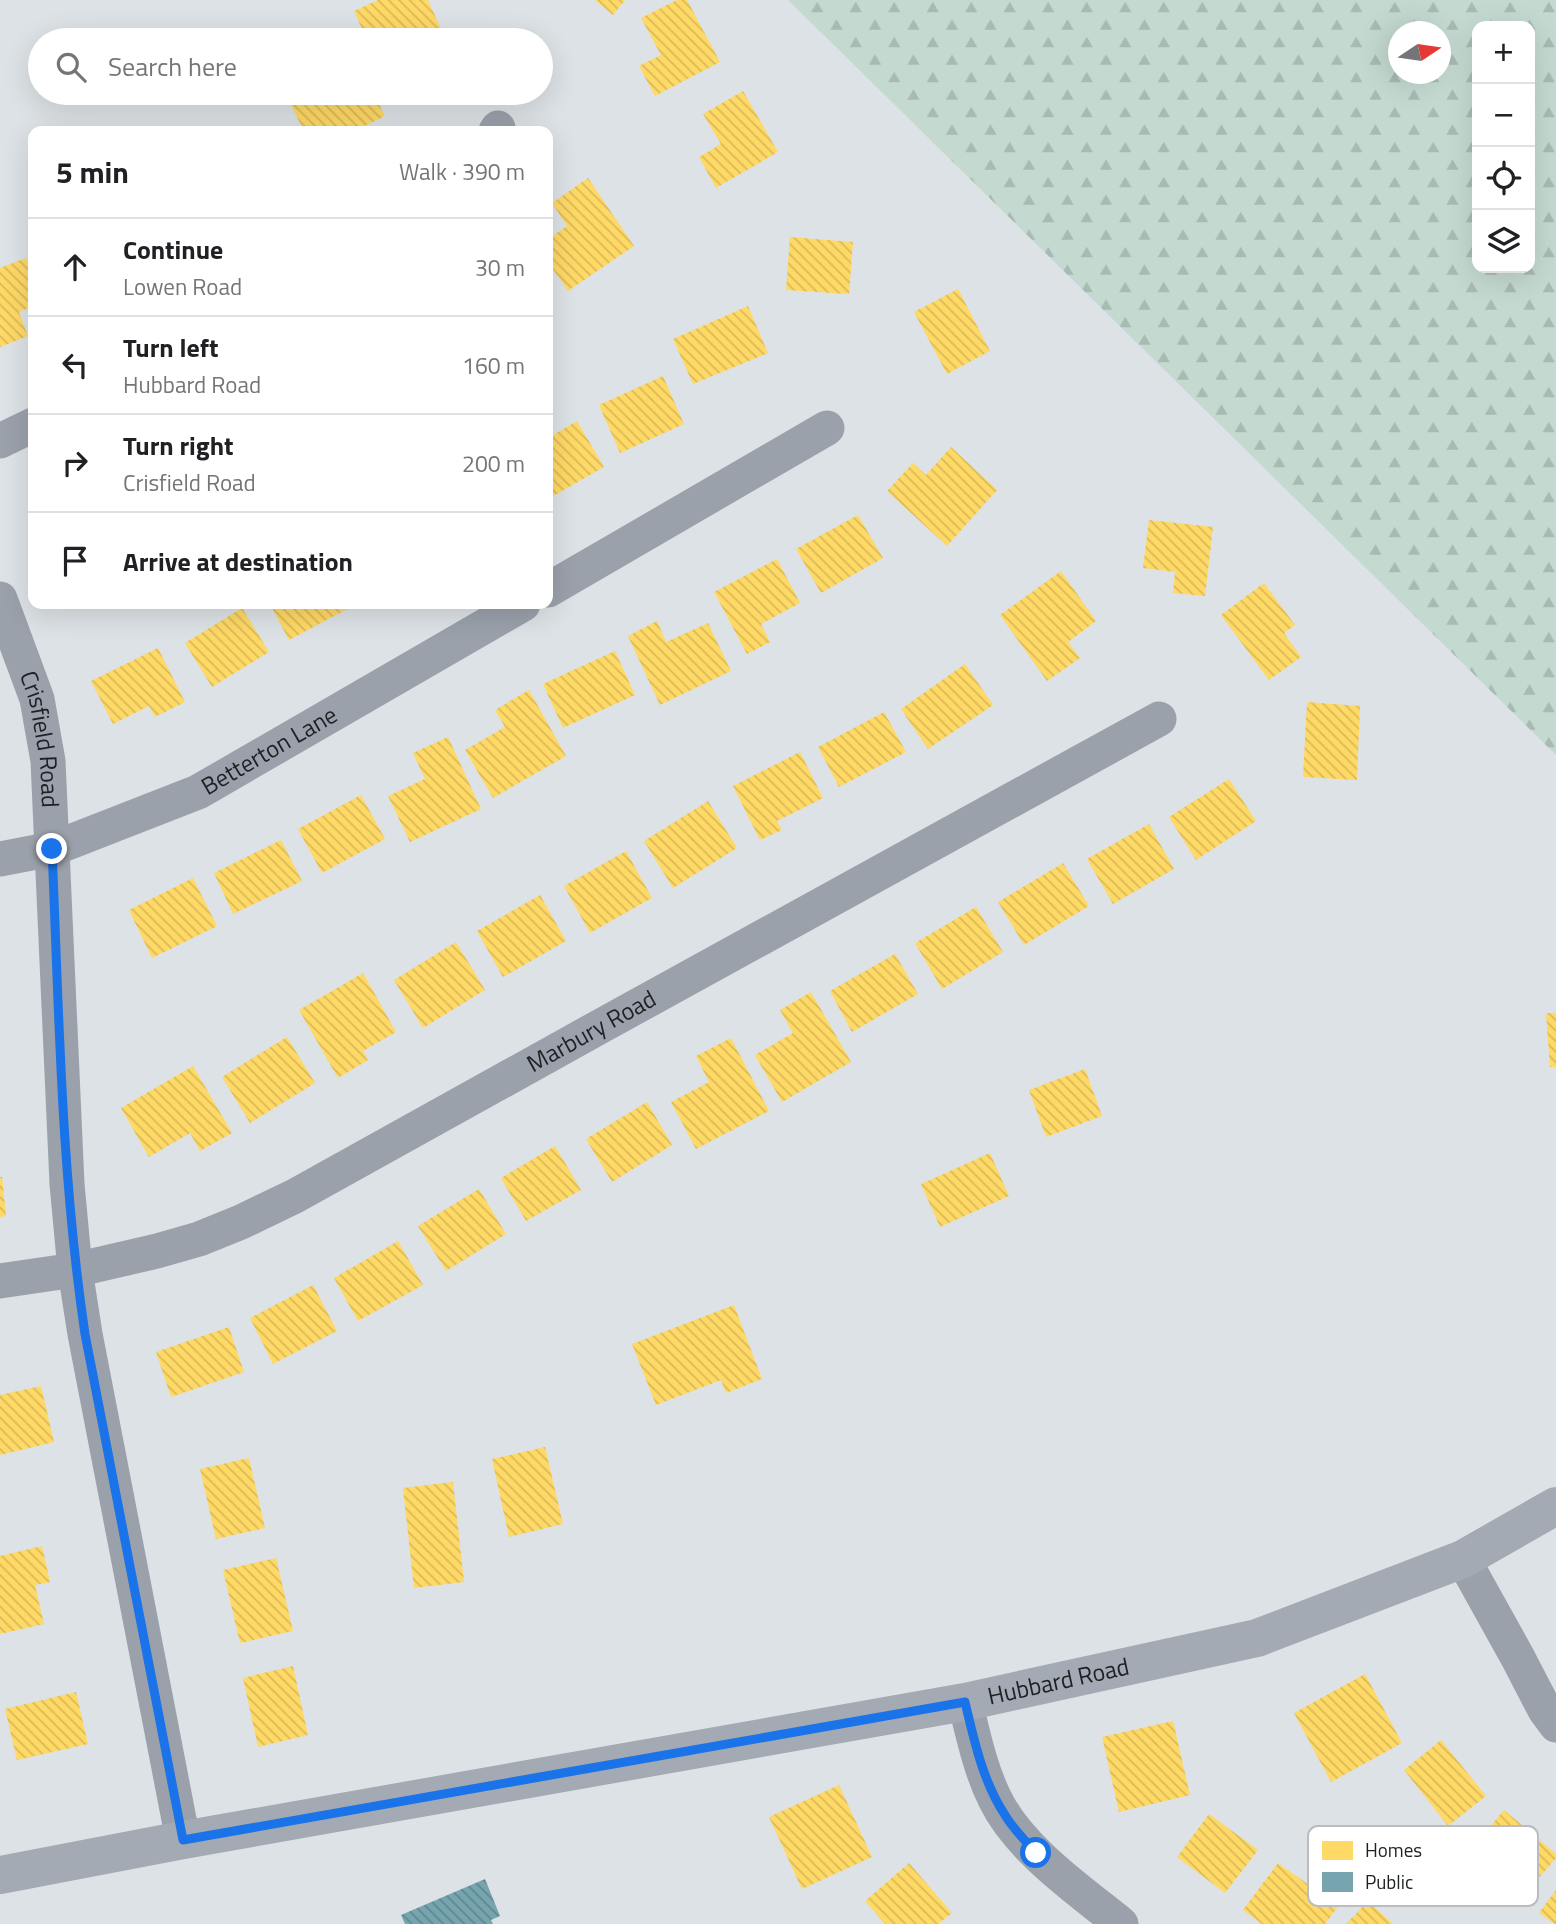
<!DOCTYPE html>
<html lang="en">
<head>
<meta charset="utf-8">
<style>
	:root { --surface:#fff; --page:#f2f2f2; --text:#202124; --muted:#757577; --line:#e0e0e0 }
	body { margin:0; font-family:"Titillium Web",sans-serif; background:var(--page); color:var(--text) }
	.controls { position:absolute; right:21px; top:21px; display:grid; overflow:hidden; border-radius:14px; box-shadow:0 7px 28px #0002 }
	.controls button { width:63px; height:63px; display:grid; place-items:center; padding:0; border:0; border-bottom:2px solid var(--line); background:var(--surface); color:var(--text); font:35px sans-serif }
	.compass { position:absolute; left:1388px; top:21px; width:63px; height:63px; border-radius:50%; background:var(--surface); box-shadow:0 7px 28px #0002; rotate:77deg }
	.stop { position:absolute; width:21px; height:21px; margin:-16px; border:5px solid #1a73e8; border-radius:50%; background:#fff }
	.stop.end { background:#1a73e8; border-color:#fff; box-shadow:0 2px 7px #0008 }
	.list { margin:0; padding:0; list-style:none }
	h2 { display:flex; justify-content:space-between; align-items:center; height:91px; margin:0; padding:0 28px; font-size:30px }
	h2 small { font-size:23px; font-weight:400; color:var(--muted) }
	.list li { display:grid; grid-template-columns:46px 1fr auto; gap:21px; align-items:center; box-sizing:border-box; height:98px; padding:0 28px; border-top:2px solid var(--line) }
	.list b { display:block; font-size:26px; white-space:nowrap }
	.list p { margin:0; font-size:23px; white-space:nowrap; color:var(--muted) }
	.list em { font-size:23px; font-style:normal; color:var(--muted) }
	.icon { flex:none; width:38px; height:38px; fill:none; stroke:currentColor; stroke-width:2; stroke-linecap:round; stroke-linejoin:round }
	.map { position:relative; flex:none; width:1556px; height:1924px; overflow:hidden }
	.search { position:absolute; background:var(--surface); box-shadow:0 7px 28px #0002; left:28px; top:28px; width:525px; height:77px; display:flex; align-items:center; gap:18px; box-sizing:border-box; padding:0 24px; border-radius:38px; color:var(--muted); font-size:26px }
	.panel { position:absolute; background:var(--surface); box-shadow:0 7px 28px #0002; left:28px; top:126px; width:525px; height:483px; border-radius:14px }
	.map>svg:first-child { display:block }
	.forest { fill:url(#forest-firs); fill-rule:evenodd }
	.homes { fill:url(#homes-back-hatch) }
	.public { fill:url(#public-back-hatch) }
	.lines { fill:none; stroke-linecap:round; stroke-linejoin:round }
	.street { stroke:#9ba1ab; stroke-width:35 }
	.secondary { stroke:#a3aab3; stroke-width:38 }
	.route { stroke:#1a73e8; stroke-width:9 }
	.labels { text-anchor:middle; stroke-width:7; stroke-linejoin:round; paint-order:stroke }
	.street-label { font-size:24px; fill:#1d2123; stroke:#fff }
	.key { fill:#fff; stroke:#bbbcbd; stroke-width:2 }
	.key-label { font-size:19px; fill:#1d2123 }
</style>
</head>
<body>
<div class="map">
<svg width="1556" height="1924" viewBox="0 0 1556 1924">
	<defs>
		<pattern id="forest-firs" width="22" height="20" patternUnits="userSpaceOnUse" patternTransform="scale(1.75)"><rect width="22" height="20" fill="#c4dad1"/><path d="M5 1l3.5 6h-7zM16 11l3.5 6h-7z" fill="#a8bbb3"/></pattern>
		<pattern id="homes-back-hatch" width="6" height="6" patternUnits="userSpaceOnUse" patternTransform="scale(1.75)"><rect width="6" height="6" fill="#ffd966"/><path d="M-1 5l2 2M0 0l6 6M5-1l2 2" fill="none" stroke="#daba58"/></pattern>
		<pattern id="public-back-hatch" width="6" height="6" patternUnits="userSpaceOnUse" patternTransform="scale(1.75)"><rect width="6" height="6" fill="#76a5af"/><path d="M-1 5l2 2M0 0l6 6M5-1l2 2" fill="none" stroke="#60868e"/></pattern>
	</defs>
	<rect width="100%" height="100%" fill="#dce2e5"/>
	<path class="forest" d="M 788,0 L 1556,0 L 1556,755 ZM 1477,26 L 1530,26 L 1530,268 L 1477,268 ZM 1398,32 L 1440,32 L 1440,74 L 1398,74 Z"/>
	<path class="homes" d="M 378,0 L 428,0 L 442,31 L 421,40 L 367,40 L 354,11 Z
		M 595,0 L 625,0 L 613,15 Z
		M 677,0 L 687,0 L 720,62 L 655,96 L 639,66 L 661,55 L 641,18 Z
		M 743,91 L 778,152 L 716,188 L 699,157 L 721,144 L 703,114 Z
		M 306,93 L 373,93 L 385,116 L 354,131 L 304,131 L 289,101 Z
		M 588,178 L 634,246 L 568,291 L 548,262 L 548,239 L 567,226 L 552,203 Z
		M 790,237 L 853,242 L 849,294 L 786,290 Z
		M 26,258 L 33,275 L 33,306 L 19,312 L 28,336 L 0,347 L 0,268 Z
		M 958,289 L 990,351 L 947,374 L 914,312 Z
		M 748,306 L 768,353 L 693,384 L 673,339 Z
		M 663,376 L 684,424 L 620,453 L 599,405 Z
		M 577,421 L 604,467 L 548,499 L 548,438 Z
		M 951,447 L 997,490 L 947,546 L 887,491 L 913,463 L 926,475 Z
		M 858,515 L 883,558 L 821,593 L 796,549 Z
		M 1149,520 L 1213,527 L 1205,596 L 1173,593 L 1175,572 L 1143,568 Z
		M 777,559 L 800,603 L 761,624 L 770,642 L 747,654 L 714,592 Z
		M 1061,571 L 1096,621 L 1068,642 L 1080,658 L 1047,681 L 1000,615 Z
		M 1264,583 L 1295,625 L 1284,633 L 1301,657 L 1269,680 L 1221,615 Z
		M 270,604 L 349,604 L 351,607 L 289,640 Z
		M 242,608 L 269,652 L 212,687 L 185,643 Z
		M 657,621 L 666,642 L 708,623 L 731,671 L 660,705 L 628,636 Z
		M 158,648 L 185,702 L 155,717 L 149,706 L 113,724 L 91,681 Z
		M 615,651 L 635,695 L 563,728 L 543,684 Z
		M 965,664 L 993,705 L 928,749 L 901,709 Z
		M 529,690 L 566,756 L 493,798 L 465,750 L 505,727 L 495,710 Z
		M 1307,702 L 1360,706 L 1357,780 L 1303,777 Z
		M 884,712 L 906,752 L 839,787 L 818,747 Z
		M 448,737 L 481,809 L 410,842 L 388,796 L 425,779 L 413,753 Z
		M 800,752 L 823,798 L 777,821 L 782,830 L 760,840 L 733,786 Z
		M 1229,779 L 1256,821 L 1196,860 L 1169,817 Z
		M 361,795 L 385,839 L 322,873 L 298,829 Z
		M 708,801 L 737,848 L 673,888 L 644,841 Z
		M 1149,824 L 1174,869 L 1113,904 L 1087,859 Z
		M 281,840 L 302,881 L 233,914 L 214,873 Z
		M 626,851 L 652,898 L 590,933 L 564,886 Z
		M 1063,863 L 1089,906 L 1024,945 L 998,902 Z
		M 193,878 L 217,926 L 152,958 L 129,910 Z
		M 540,895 L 566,941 L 503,977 L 477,931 Z
		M 976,907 L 1003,952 L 942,989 L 915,943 Z
		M 456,942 L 485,990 L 423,1028 L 394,980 Z
		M 895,954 L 918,994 L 852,1032 L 830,991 Z
		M 363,973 L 396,1032 L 363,1051 L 368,1060 L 338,1078 L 299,1010 Z
		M 811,992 L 851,1062 L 782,1102 L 755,1055 L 793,1033 L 780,1010 Z
		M 1546,1013 L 1556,1013 L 1556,1067 L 1550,1067 Z
		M 287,1037 L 315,1083 L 250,1123 L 222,1077 Z
		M 731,1038 L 769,1111 L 696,1149 L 671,1102 L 709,1082 L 696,1056 Z
		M 193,1066 L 232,1133 L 200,1151 L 190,1133 L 149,1157 L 121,1108 Z
		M 1085,1069 L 1102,1116 L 1046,1137 L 1029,1090 Z
		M 647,1102 L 672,1145 L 612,1182 L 586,1139 Z
		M 555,1146 L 581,1190 L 526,1221 L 501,1178 Z
		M 990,1153 L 1009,1196 L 940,1227 L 921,1184 Z
		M 0,1177 L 2,1177 L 6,1216 L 0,1217 Z
		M 479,1189 L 506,1234 L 446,1271 L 418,1226 Z
		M 398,1241 L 423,1285 L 358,1321 L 334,1278 Z
		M 313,1285 L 337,1331 L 273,1364 L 250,1318 Z
		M 734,1305 L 762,1379 L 726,1393 L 721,1380 L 656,1405 L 632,1344 Z
		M 229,1327 L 244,1372 L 171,1397 L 156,1352 Z
		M 41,1386 L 54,1442 L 0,1455 L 0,1395 Z
		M 545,1447 L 563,1524 L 509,1537 L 492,1459 Z
		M 249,1458 L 265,1528 L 216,1539 L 200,1469 Z
		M 453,1482 L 464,1582 L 414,1588 L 403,1488 Z
		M 42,1546 L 50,1582 L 35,1585 L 44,1624 L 0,1634 L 0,1556 Z
		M 276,1558 L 293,1631 L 240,1643 L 223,1570 Z
		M 293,1666 L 308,1735 L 258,1747 L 243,1678 Z
		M 1365,1674 L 1402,1743 L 1331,1782 L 1294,1713 Z
		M 76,1692 L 88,1744 L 17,1760 L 5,1709 Z
		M 1173,1721 L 1190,1795 L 1119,1812 L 1102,1737 Z
		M 1441,1740 L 1486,1796 L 1448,1826 L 1404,1770 Z
		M 839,1785 L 872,1857 L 802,1889 L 769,1817 Z
		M 1504,1810 L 1556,1854 L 1556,1858 L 1526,1893 L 1473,1847 Z
		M 1209,1814 L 1258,1850 L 1225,1893 L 1177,1857 Z
		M 909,1863 L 952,1913 L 938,1924 L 885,1924 L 865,1901 Z
		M 1278,1863 L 1316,1890 L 1323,1881 L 1345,1897 L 1325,1924 L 1262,1924 L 1243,1910 Z
		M 1556,1890 L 1556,1924 L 1555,1924 L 1539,1913 Z
		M 1368,1901 L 1393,1924 L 1346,1924 Z"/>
	<path class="public" d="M 485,1879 L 500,1916 L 491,1920 L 493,1924 L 405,1924 L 401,1915 Z"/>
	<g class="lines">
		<g class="street">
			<path d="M 496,131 L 498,128"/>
			<path d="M 0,441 L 33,425"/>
			<path d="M 548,590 L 827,428"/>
			<path id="s1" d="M 0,599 L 37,699 L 48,761 L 67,1184 L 75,1270 L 85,1334 L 183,1840"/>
			<path id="s2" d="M 0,859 L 52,849 L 198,792 L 523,604"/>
			<path id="s3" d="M 0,1281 L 75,1270 L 157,1251 L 199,1239 L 241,1222 L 295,1196 L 601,1026 L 1159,719"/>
			<path d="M 1463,1559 L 1518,1658 L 1545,1710 L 1556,1725"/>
			<path d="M 965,1702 C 973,1734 980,1769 995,1799 C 1019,1849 1079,1890 1121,1924"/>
		</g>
		<path class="secondary" id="s4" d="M 0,1875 L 183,1840 L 965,1702 L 1257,1638 L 1463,1559 L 1556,1506"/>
	</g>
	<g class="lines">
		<path class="route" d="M 52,849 C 59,1011 61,1173 85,1334 L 183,1840 L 965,1702 C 974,1740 983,1782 1005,1815 C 1013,1829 1026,1841 1036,1853"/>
	</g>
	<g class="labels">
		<g class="street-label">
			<text dy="8" stroke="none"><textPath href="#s1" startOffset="147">Crisfield Road</textPath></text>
			<text dy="8" stroke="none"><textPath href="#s2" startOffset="292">Betterton Lane</textPath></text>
			<text dy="8" stroke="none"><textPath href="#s3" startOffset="648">Marbury Road</textPath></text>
			<text dy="8" stroke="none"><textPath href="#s4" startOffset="1076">Hubbard Road</textPath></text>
		</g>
	</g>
	<rect x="1308" y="1826" width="230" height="80" rx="10" class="key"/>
	<rect x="1322" y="1841" width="31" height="19" fill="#ffd966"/>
	<rect x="1322" y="1872" width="31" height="20" fill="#76a5af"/>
	<g class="key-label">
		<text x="1365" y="1857">Homes</text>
		<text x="1365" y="1889">Public</text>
	</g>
</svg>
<div class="controls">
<button>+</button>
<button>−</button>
<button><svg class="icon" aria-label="locate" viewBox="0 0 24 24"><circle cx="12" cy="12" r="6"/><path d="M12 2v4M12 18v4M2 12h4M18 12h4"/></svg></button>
<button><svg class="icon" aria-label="layers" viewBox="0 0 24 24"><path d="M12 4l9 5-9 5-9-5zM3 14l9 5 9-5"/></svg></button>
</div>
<svg class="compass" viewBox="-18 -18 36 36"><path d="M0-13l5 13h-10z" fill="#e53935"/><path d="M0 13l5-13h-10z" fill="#757577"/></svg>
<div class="stop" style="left:1036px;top:1853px"></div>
<div class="stop end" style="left:52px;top:849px"></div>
<div class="search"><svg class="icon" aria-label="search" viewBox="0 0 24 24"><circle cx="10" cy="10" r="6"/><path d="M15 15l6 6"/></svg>Search here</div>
<section class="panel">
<h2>5 min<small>Walk · 390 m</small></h2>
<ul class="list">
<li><svg class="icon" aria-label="ahead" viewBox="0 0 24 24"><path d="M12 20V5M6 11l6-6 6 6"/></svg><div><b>Continue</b><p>Lowen Road</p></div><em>30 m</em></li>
<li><svg class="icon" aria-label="left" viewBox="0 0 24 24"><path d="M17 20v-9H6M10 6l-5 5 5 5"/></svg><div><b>Turn left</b><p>Hubbard Road</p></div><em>160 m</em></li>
<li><svg class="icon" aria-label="right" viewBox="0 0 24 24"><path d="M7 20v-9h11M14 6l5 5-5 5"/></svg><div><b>Turn right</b><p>Crisfield Road</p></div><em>200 m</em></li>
<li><svg class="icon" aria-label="arrive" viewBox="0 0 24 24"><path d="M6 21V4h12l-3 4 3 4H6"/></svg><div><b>Arrive at destination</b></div></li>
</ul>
</section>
</div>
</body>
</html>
